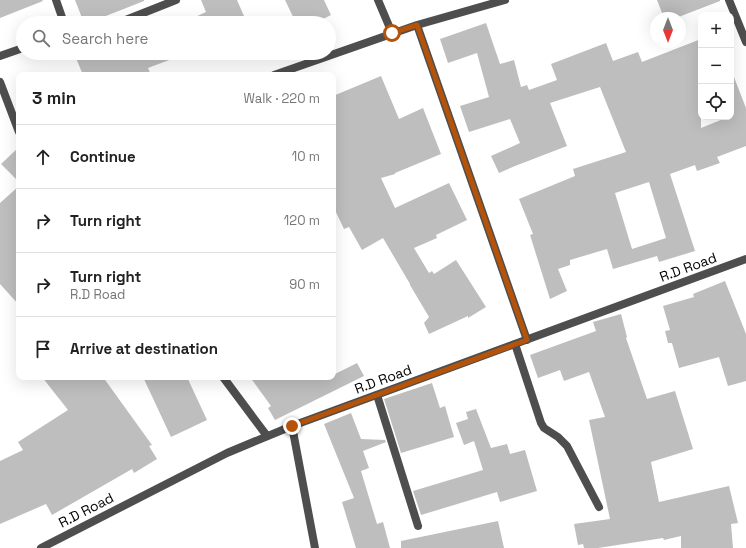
<!DOCTYPE html>
<html lang="en">
<head>
<meta charset="utf-8">
<style>
	:root { --surface:#fff; --page:#f6f6f6; --text:#222; --muted:#767676; --line:#e0e0e0 }
	body { margin:0; font-family:"Space Grotesk",sans-serif; background:var(--page); color:var(--text) }
	.controls { position:absolute; right:12px; top:12px; display:grid; overflow:hidden; border-radius:8px; box-shadow:0 4px 16px #0002 }
	.controls button { width:36px; height:36px; display:grid; place-items:center; padding:0; border:0; border-bottom:1px solid var(--line); background:var(--surface); color:var(--text); font:20px sans-serif }
	.compass { position:absolute; left:650px; top:12px; width:36px; height:36px; border-radius:50%; background:var(--surface); box-shadow:0 4px 16px #0002; rotate:180deg }
	.stop { position:absolute; width:12px; height:12px; margin:-9px; border:3px solid #b45309; border-radius:50%; background:#fff }
	.stop.end { background:#b45309; border-color:#fff; box-shadow:0 1px 4px #0008 }
	.list { margin:0; padding:0; list-style:none }
	h2 { display:flex; justify-content:space-between; align-items:center; height:52px; margin:0; padding:0 16px; font-size:17px }
	h2 small { font-size:13px; font-weight:400; color:var(--muted) }
	.list li { display:grid; grid-template-columns:26px 1fr auto; gap:12px; align-items:center; box-sizing:border-box; height:64px; padding:0 16px; border-top:1px solid var(--line) }
	.list b { display:block; font-size:15px; white-space:nowrap }
	.list p { margin:0; font-size:13px; white-space:nowrap; color:var(--muted) }
	.list em { font-size:13px; font-style:normal; color:var(--muted) }
	.icon { flex:none; width:22px; height:22px; fill:none; stroke:currentColor; stroke-width:2; stroke-linecap:round; stroke-linejoin:round }
	.map { position:relative; flex:none; width:746px; height:548px; overflow:hidden }
	.search { position:absolute; background:var(--surface); box-shadow:0 4px 16px #0002; left:16px; top:16px; width:320px; height:44px; display:flex; align-items:center; gap:10px; box-sizing:border-box; padding:0 14px; border-radius:22px; color:var(--muted); font-size:15px }
	.panel { position:absolute; background:var(--surface); box-shadow:0 4px 16px #0002; left:16px; top:72px; width:320px; height:308px; border-radius:8px }
	.map>svg:first-child { display:block }
	.building { fill:#bebebe; fill-rule:evenodd }
	.lines { fill:none; stroke-linecap:round; stroke-linejoin:round }
	.lane { stroke:#4e4e4e; stroke-width:8 }
	.street { stroke:#4e4e4e; stroke-width:8 }
	.route { stroke:#b45309; stroke-width:5 }
	.labels { text-anchor:middle; stroke-width:3.5; stroke-linejoin:round; paint-order:stroke }
	.street-label { font-size:14px; fill:#000; stroke:#fff }
</style>
</head>
<body>
<div class="map">
<svg width="746" height="548" viewBox="0 0 746 548">
	<rect width="100%" height="100%" fill="#fff"/>
	<path class="building" d="M 0,0 L 42,0 L 43,1 L 0,18 Z
		M 75,0 L 144,0 L 144,1 L 88,23 L 84,23 Z
		M 201,0 L 237,0 L 247,23 L 182,23 L 206,12 Z
		M 285,0 L 324,0 L 331,15 L 315,23 L 296,23 Z
		M 657,0 L 720,0 L 720,1 L 676,18 L 664,18 Z
		M 486,23 L 500,64 L 514,60 L 521,87 L 527,85 L 529,90 L 557,80 L 551,64 L 606,43 L 613,61 L 638,52 L 642,62 L 701,39 L 701,128 L 728,117 L 731,117 L 731,72 L 732,72 L 746,108 L 746,146 L 717,157 L 720,163 L 697,171 L 695,165 L 670,174 L 695,251 L 659,262 L 657,256 L 613,269 L 607,249 L 570,260 L 570,265 L 558,269 L 567,291 L 550,299 L 530,235 L 533,234 L 519,199 L 575,176 L 573,169 L 626,152 L 600,87 L 550,103 L 567,146 L 515,166 L 499,173 L 491,156 L 520,143 L 510,119 L 469,132 L 460,106 L 489,97 L 477,53 L 448,63 L 440,39 ZM 649,182 L 666,238 L 632,249 L 615,193 Z
		M 90,53 L 185,53 L 185,54 L 148,68 L 151,75 L 83,75 L 76,58 Z
		M 381,76 L 399,119 L 423,108 L 441,154 L 395,173 L 395,174 L 381,178 L 395,208 L 449,183 L 467,220 L 436,235 L 437,238 L 414,248 L 429,273 L 432,271 L 434,274 L 456,260 L 486,307 L 468,318 L 468,316 L 429,334 L 424,323 L 429,317 L 410,285 L 410,284 L 383,238 L 362,250 L 349,227 L 344,229 L 333,206 L 333,96 Z
		M 19,147 L 19,182 L 1,164 Z
		M 19,186 L 19,305 L 0,284 L 0,203 Z
		M 725,281 L 746,334 L 746,381 L 728,386 L 719,357 L 679,368 L 672,343 L 668,343 L 665,331 L 670,330 L 663,306 L 694,297 L 693,294 Z
		M 621,314 L 627,337 L 626,338 L 647,399 L 675,391 L 693,449 L 651,462 L 659,502 L 729,486 L 738,523 L 731,524 L 733,548 L 681,548 L 681,536 L 664,540 L 663,538 L 598,548 L 584,548 L 583,544 L 578,545 L 574,524 L 610,519 L 589,420 L 605,417 L 589,372 L 564,381 L 560,370 L 538,378 L 530,355 L 596,331 L 593,322 Z
		M 357,363 L 364,376 L 275,420 L 268,408 L 271,406 L 250,377 L 333,377 L 333,375 Z
		M 42,377 L 103,377 L 152,445 L 149,446 L 157,459 L 134,473 L 132,469 L 52,515 L 46,504 L 0,524 L 0,461 L 23,450 L 18,442 L 68,410 Z
		M 143,377 L 187,377 L 207,420 L 171,437 Z
		M 432,383 L 440,408 L 445,406 L 454,437 L 401,453 L 384,399 Z
		M 476,409 L 491,448 L 507,444 L 510,454 L 525,450 L 537,491 L 500,502 L 497,492 L 421,515 L 413,491 L 483,470 L 474,441 L 464,445 L 456,423 L 468,419 L 466,412 Z
		M 351,413 L 361,439 L 385,440 L 386,442 L 363,451 L 369,468 L 361,471 L 377,524 L 383,522 L 390,548 L 356,548 L 342,502 L 354,498 L 324,424 Z
		M 498,521 L 504,548 L 401,548 L 401,541 Z"/>
	<g class="lines">
		<path class="lane" d="M 56,0 L 64,23
			M 729,0 L 746,42
			M 118,23 L 176,0
			M 515,344 L 541,423 L 544,428 L 558,437 L 567,446 L 599,507
			M 223,377 L 267,436
			M 377,395 L 418,526"/>
		<path class="street" d="M 378,0 L 392,33
			M 417,25 L 527,340
			M 0,56 L 23,48
			M 274,75 L 417,25 L 505,0
			M 0,82 L 19,132
			M 292,426 L 315,548
			M 41,548 L 227,453 L 292,426 L 746,259"/>
	</g>
	<g class="lines">
		<path class="route" d="M 292,426 L 527,340 L 417,25 L 392,33"/>
	</g>
	<g class="labels">
		<g class="street-label">
			<text transform="translate(688 267) rotate(-20)" y="5">R.D Road</text>
			<text transform="translate(383 379) rotate(-20)" y="5">R.D Road</text>
			<text transform="translate(86 510) rotate(-27)" y="5">R.D Road</text>
		</g>
	</g>
</svg>
<div class="controls">
<button>+</button>
<button>−</button>
<button><svg class="icon" aria-label="locate" viewBox="0 0 24 24"><circle cx="12" cy="12" r="6"/><path d="M12 2v4M12 18v4M2 12h4M18 12h4"/></svg></button>
</div>
<svg class="compass" viewBox="-18 -18 36 36"><path d="M0-13l5 13h-10z" fill="#e53935"/><path d="M0 13l5-13h-10z" fill="#767676"/></svg>
<div class="stop" style="left:392px;top:33px"></div>
<div class="stop end" style="left:292px;top:426px"></div>
<div class="search"><svg class="icon" aria-label="search" viewBox="0 0 24 24"><circle cx="10" cy="10" r="6"/><path d="M15 15l6 6"/></svg>Search here</div>
<section class="panel">
<h2>3 min<small>Walk · 220 m</small></h2>
<ul class="list">
<li><svg class="icon" aria-label="ahead" viewBox="0 0 24 24"><path d="M12 20V5M6 11l6-6 6 6"/></svg><div><b>Continue</b></div><em>10 m</em></li>
<li><svg class="icon" aria-label="right" viewBox="0 0 24 24"><path d="M7 20v-9h11M14 6l5 5-5 5"/></svg><div><b>Turn right</b></div><em>120 m</em></li>
<li><svg class="icon" aria-label="right" viewBox="0 0 24 24"><path d="M7 20v-9h11M14 6l5 5-5 5"/></svg><div><b>Turn right</b><p>R.D Road</p></div><em>90 m</em></li>
<li><svg class="icon" aria-label="arrive" viewBox="0 0 24 24"><path d="M6 21V4h12l-3 4 3 4H6"/></svg><div><b>Arrive at destination</b></div></li>
</ul>
</section>
</div>
</body>
</html>
